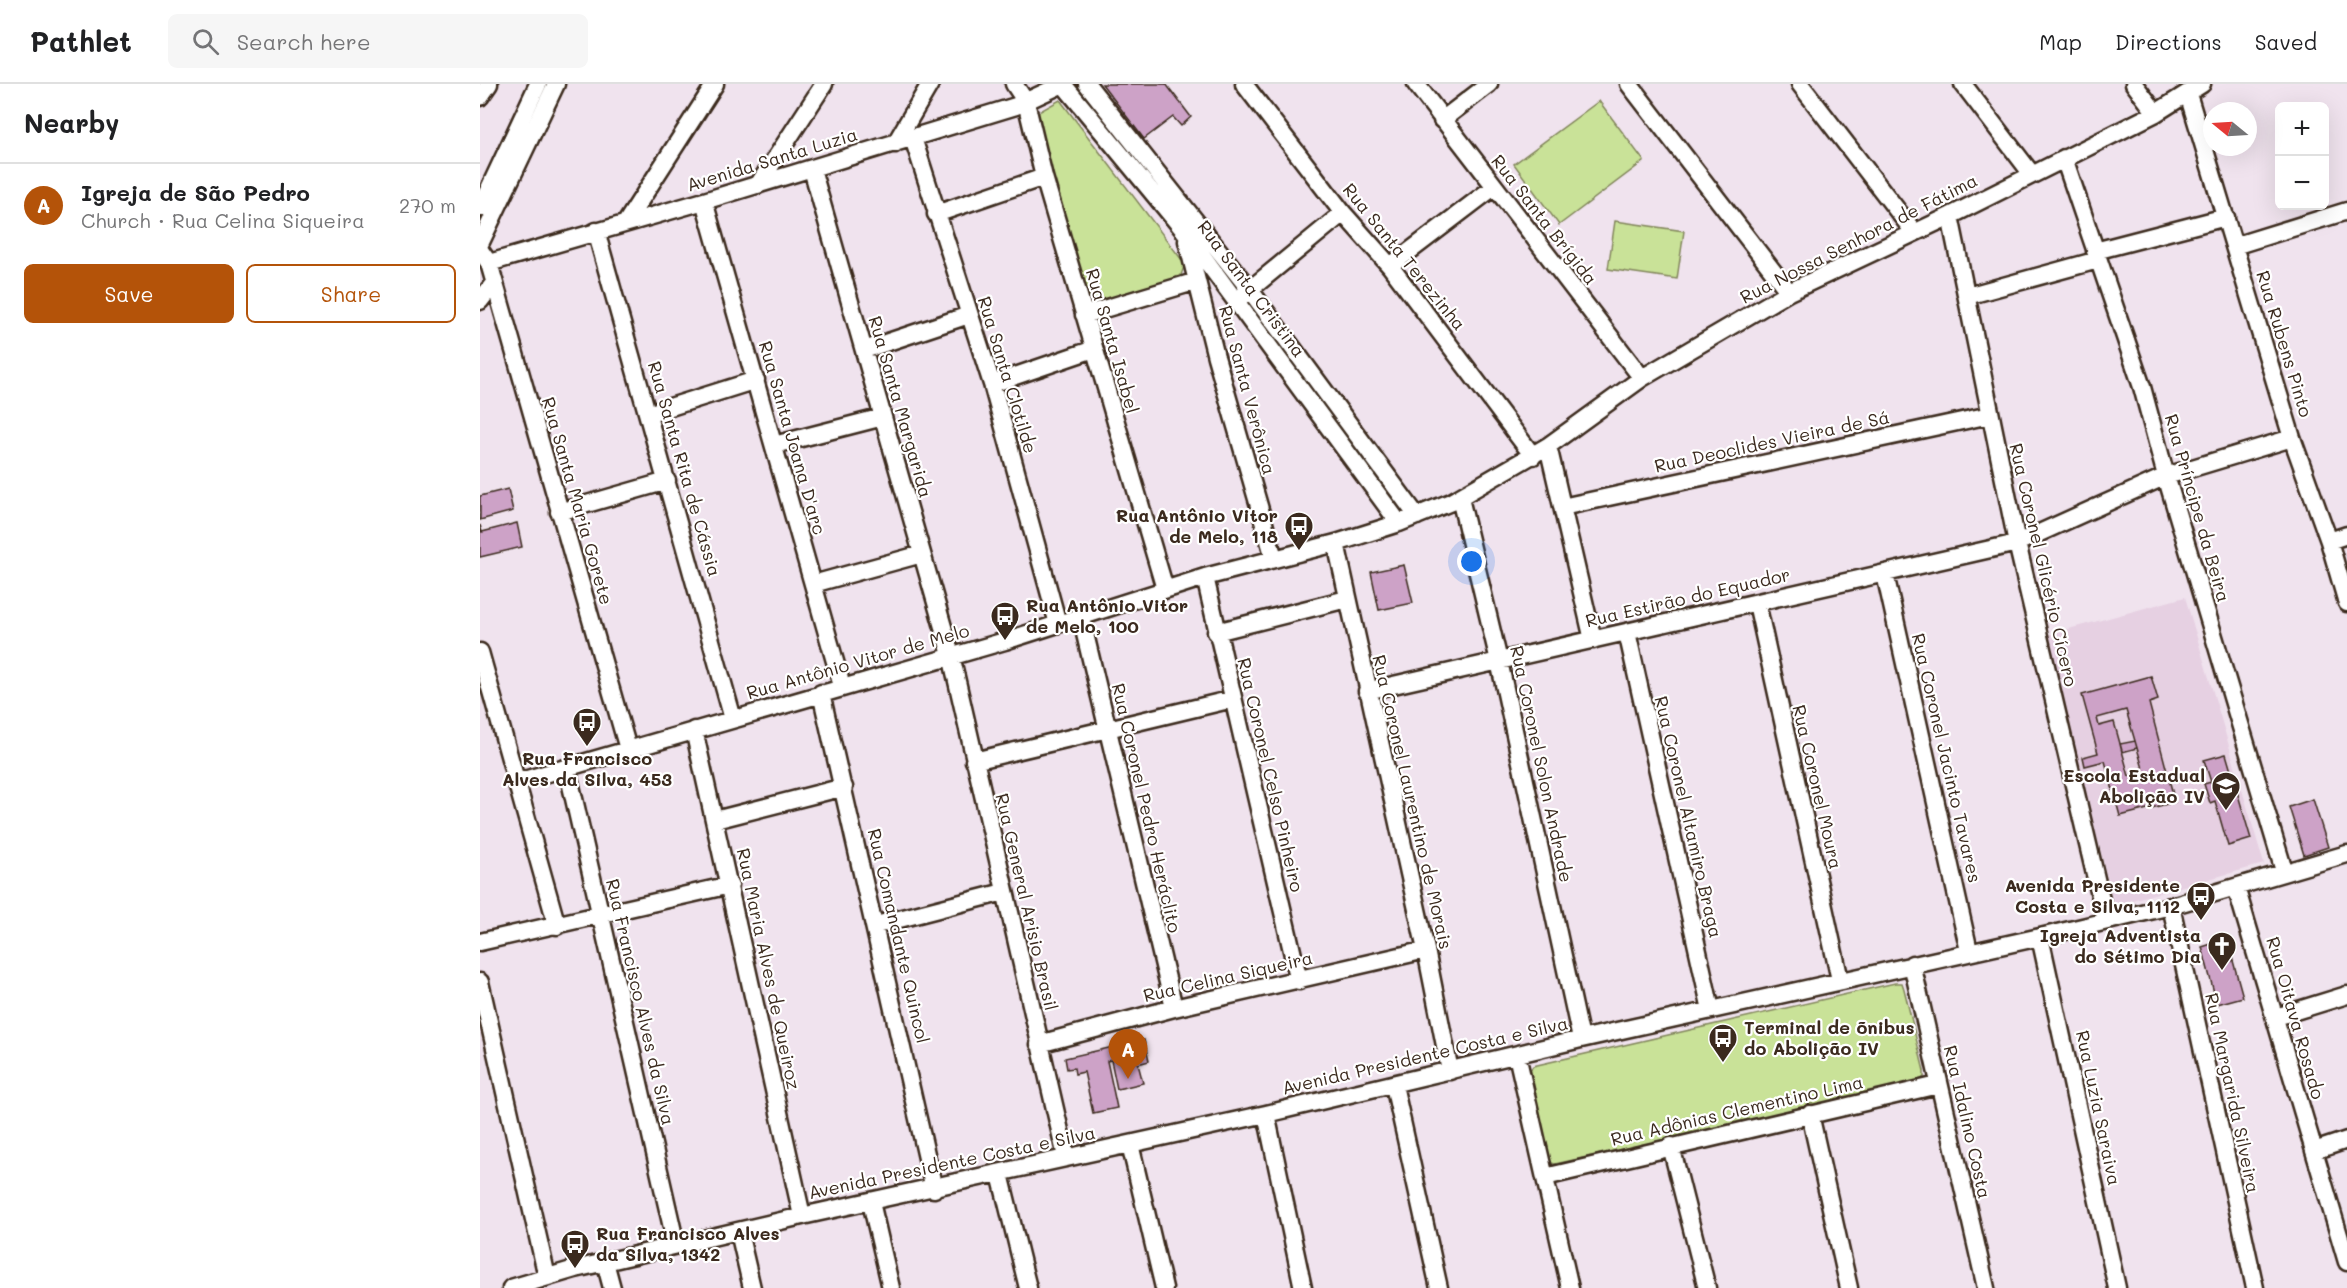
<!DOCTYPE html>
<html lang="en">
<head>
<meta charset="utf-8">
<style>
	:root { --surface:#fff; --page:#f6f6f6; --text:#202124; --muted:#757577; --line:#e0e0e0; --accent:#b45309 }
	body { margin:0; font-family:Mali,sans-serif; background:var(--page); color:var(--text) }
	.controls { position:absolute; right:18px; top:18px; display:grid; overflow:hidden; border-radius:9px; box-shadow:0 6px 24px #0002 }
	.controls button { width:54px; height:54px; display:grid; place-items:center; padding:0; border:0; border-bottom:2px solid var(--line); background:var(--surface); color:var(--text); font:30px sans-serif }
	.compass { position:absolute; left:1723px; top:18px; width:54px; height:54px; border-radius:50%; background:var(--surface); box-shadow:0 6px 24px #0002; rotate:288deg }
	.you { position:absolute; left:992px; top:478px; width:21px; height:21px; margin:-15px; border:4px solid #fff; border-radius:50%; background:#1a73e8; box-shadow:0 0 0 9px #1a73e833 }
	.badge { display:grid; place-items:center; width:39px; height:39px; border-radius:50%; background:var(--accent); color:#fff; font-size:20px; font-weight:700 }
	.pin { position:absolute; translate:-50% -50px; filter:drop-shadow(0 2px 3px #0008) }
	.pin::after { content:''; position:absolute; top:32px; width:21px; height:18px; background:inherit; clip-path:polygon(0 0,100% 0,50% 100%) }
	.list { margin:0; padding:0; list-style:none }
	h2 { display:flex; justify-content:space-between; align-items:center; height:78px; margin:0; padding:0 24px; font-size:26px }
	h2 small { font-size:20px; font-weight:400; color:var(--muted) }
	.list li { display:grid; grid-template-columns:39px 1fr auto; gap:18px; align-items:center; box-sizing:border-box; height:84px; padding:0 24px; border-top:2px solid var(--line) }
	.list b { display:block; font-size:22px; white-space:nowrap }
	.list p { margin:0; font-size:20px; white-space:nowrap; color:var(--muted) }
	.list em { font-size:20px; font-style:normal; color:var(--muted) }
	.actions { display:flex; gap:12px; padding:18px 24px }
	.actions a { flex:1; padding:14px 0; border:2px solid var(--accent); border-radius:9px; text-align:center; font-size:21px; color:var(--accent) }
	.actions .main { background:var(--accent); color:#fff }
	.icon { flex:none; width:33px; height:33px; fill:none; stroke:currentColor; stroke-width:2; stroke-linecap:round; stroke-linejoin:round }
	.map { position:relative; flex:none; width:1867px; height:1204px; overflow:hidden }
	header { display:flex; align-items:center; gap:36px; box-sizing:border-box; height:84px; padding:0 30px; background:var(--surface); border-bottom:2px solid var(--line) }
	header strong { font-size:28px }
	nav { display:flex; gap:33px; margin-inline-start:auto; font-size:21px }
	.search { width:420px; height:54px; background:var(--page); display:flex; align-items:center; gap:15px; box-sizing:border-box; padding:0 21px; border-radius:9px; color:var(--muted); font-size:22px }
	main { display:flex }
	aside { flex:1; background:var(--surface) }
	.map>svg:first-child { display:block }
	.built { fill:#e6d0e2 }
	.green { fill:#c9e298; stroke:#82865b; stroke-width:1.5 }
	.building { fill:#cda2c7; stroke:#3b2a1e; stroke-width:1.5; fill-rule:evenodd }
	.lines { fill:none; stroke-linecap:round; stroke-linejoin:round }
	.street-casing { stroke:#3b2a1e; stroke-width:21 }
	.street { stroke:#fff; stroke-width:16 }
	.labels { text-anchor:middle; stroke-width:4.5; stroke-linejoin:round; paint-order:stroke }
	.street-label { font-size:18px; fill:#3b2a1e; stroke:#fff }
	.poi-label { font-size:18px; font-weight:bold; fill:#3b2a1e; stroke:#fff; text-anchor:end }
</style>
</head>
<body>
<header>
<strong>Pathlet</strong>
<div class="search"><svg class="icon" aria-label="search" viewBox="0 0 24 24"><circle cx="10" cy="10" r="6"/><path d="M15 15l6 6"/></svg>Search here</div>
<nav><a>Map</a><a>Directions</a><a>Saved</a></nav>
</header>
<main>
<aside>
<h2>Nearby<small></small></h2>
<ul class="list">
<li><span class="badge">A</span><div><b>Igreja de São Pedro</b><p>Church · Rua Celina Siqueira</p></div><em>270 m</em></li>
</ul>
<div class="actions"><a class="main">Save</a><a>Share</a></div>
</aside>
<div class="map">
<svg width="1867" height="1204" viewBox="0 0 1867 1204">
	<rect width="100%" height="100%" fill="#f0e3ee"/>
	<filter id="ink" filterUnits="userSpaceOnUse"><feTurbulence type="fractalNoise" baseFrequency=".0167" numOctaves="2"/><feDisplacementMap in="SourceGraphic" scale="12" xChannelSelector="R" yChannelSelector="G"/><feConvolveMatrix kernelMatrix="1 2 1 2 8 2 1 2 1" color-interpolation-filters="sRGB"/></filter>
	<g filter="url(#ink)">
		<path class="built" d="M 1705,513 L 1784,780 L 1634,821 L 1567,551 Z"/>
		<path class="green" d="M 580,16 L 705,180 L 700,194 L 609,224 L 555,30 Z
			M 1119,17 L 1164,77 L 1079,141 L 1034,80 Z
			M 1135,137 L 1204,147 L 1197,195 L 1128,185 Z
			M 1415,899 L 1422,899 L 1424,905 L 1444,987 L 1444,993 L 1433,1001 L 1075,1080 L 1068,1078 L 1049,988 L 1053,982 Z"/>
		<path class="building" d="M 622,0 L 686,0 L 711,33 L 701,42 L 693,33 L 664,55 Z
			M 28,405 L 33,427 L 0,436 L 0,412 Z
			M 37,439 L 42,463 L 0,473 L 0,441 L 2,448 Z
			M 924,481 L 933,519 L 899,526 L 891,488 Z
			M 1671,592 L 1678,616 L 1669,619 L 1695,718 L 1640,732 L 1625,677 L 1605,682 L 1603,673 L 1618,669 L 1602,611 ZM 1646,626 L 1664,688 L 1649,692 L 1634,638 L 1619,642 L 1617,634 Z
			M 1655,657 L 1657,664 L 1642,668 L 1640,660 Z
			M 1746,670 L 1771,755 L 1748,762 L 1735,717 L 1730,719 L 1724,700 L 1731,698 L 1724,676 Z
			M 1833,715 L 1848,763 L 1824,771 L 1809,723 Z
			M 1747,855 L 1763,913 L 1737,920 L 1722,863 Z
			M 664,956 L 669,977 L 658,980 L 663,999 L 637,1005 L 631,976 L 627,977 L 637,1024 L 613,1029 L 604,988 L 595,990 L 594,984 L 587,985 L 585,974 Z"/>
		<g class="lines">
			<g class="street-casing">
				<path id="street" d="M 534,0 L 546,18 L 564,93 L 685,505
					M 583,0 L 705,148 L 919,439
					M 607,0 L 770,206 L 937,432
					M 764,0 L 863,129 L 910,182 L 1053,372
					M 936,0 L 1162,294
					M 1149,0 L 1309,208
					M 1320,0 L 1434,148
					M 1483,0 L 1551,89
					M 1654,0 L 1676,29
					M 1708,10 L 1812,354 L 1849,457 L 1867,519
					M 0,13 L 9,0
					M 962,36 L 1009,0
					M 433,54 L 512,300 L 578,540
					M 415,60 L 450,0
					M 1584,74 L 1662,303 L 1686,392 L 1804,787
					M 332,85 L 471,571 L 586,1073
					M 278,101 L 344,0
					M 224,117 L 362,602
					M 0,124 L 58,0
					M 456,130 L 564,93
					M 1470,132 L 1537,459 L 1626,837
					M 147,137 L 235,0
					M 116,147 L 253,635
					M 707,157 L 736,273 L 794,474
					M 0,160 L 76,0
					M 1754,162 L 1867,127
					M 0,166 L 9,179 L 148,665
					M 1615,167 L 1746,133
					M 9,179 L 224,117 L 536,22 L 583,0
					M 910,182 L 1014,103
					M 762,212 L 863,129
					M 1487,212 L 1618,176
					M 0,217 L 14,199
					M 604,231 L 717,197
					M 384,266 L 489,231
					M 512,300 L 614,265
					M 168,330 L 276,296
					M 294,361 L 403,333
					M 1068,362 L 1113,556
					M 980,414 L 1019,577 L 1101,955
					M 1082,423 L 1510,331
					M 79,428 L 187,397
					M 1849,457 L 1867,451
					M 856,459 L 946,866 L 970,987
					M 1405,490 L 1489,867
					M 725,493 L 819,897
					M 333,500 L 442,470
					M 1277,519 L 1360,896
					M 601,533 L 694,924
					M 736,548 L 867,515
					M 1147,548 L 1231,926
					M 0,568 L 77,842
					M 887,607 L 1537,459 L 1686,392 L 1812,354
					M 341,609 L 454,1105
					M 214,646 L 322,1132
					M 494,677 L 753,615
					M 87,684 L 196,1161
					M 37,698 L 525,557 L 725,493 L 856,459 L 919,439 L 971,418 L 1068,362 L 1162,294 L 1309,208 L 1470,132 L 1676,29 L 1722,0
					M 235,736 L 364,703
					M 1756,803 L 1867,1178
					M 1691,822 L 1775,1204
					M 396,841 L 524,808
					M 1560,853 L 1637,1204
					M 0,858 L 250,801
					M 1432,880 L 1506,1204
					M 0,898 L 67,1193
					M 1796,933 L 1867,911
					M 559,960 L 694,924 L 946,866
					M 1037,971 L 1090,1204
					M 914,1001 L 959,1204
					M 786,1030 L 823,1204
					M 1330,1030 L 1369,1204
					M 650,1060 L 684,1204
					M 1191,1062 L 1227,1204
					M 1834,1067 L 1867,1056
					M 520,1090 L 548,1204
					M 1065,1093 L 1458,1001
					M 391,1118 L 411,1204
					M 259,1148 L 272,1204
					M 125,1178 L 132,1204
					M 31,1204 L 95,1185 L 322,1132 L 786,1030 L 1101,955 L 1560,853 L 1691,822 L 1867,770"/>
			</g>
			<use href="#street" class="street"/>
		</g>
	</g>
	<defs>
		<g id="bus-pin" transform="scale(1.5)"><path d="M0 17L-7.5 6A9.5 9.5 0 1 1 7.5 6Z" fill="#3b2a1e" stroke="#fff"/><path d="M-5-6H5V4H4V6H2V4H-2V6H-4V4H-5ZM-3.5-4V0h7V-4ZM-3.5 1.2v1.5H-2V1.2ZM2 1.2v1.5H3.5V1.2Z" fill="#fff"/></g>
		<g id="school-pin" transform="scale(1.5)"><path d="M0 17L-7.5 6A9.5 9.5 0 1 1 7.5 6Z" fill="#3b2a1e" stroke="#fff"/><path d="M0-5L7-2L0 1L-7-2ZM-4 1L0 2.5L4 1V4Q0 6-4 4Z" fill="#fff"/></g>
		<g id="church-pin" transform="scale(1.5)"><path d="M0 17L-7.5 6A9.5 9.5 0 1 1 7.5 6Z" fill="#3b2a1e" stroke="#fff"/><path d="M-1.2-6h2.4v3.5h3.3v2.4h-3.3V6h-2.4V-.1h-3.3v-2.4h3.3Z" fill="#fff"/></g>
	</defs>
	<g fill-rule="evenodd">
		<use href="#bus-pin" x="819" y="442"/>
		<use href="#bus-pin" x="525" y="532"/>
		<use href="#bus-pin" x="107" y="638"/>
		<use href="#school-pin" x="1746" y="702"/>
		<use href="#bus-pin" x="1721" y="812"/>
		<use href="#church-pin" x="1742" y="862"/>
		<use href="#bus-pin" x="1243" y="954"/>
		<use href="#bus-pin" x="95" y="1160"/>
	</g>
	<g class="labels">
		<g class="street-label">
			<text transform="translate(292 76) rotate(-17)" y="6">Avenida Santa Luzia</text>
			<text transform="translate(1064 136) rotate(52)" y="6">Rua Santa Brígida</text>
			<text transform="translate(1379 155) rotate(-27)" y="6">Rua Nossa Senhora de Fátima</text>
			<text transform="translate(924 173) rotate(51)" y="6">Rua Santa Terezinha</text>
			<text transform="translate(771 205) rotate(53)" y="6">Rua Santa Cristina</text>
			<text transform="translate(632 257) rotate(74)" y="6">Rua Santa Isabel</text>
			<text transform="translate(1804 260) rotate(73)" y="6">Rua Rubens Pinto</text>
			<text transform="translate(527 291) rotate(73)" y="6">Rua Santa Clotilde</text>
			<text transform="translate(767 306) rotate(75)" y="6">Rua Santa Verônica</text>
			<text transform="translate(420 323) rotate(74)" y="6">Rua Santa Margarida</text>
			<text transform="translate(312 354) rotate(74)" y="6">Rua Santa Joana D'arc</text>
			<text transform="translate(1292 358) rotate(-12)" y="6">Rua Deoclides Vieira de Sá</text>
			<text transform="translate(204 385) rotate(74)" y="6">Rua Santa Rita de Cássia</text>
			<text transform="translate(97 417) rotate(74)" y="6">Rua Santa Maria Gorete</text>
			<text transform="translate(1717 424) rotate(74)" y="6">Rua Príncipe da Beira</text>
			<text transform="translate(1563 481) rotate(77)" y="6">Rua Coronel Glicério Cícero</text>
			<text transform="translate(1208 514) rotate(-13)" y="6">Rua Estirão do Equador</text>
			<text transform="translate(378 578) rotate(-16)" y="6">Rua Antônio Vitor de Melo</text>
			<text transform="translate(1466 674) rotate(77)" y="6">Rua Coronel Jacinto Tavares</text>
			<text transform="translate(1061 680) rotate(78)" y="6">Rua Coronel Solon Andrade</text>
			<text transform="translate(790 691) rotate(77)" y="6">Rua Coronel Celso Pinheiro</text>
			<text transform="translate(1337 703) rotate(77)" y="6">Rua Coronel Moura</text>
			<text transform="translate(932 718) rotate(77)" y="6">Rua Coronel Laurentino de Morais</text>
			<text transform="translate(666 724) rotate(77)" y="6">Rua Coronel Pedro Heráclito</text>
			<text transform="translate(1208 733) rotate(77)" y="6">Rua Coronel Altamiro Braga</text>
			<text transform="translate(546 818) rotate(77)" y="6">Rua General Arisio Brasil</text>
			<text transform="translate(418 852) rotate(77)" y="6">Rua Comandante Quincol</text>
			<text transform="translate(288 885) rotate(78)" y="6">Rua Maria Alves de Queiroz</text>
			<text transform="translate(748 893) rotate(-13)" y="6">Rua Celina Siqueira</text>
			<text transform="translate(160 918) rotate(77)" y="6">Rua Francisco Alves da Silva</text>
			<text transform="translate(1815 934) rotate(74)" y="6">Rua Oitava Rosado</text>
			<text transform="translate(945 972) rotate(-13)" y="6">Avenida Presidente Costa e Silva</text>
			<text transform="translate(1752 1009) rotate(78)" y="6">Rua Margarida Silveira</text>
			<text transform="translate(1618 1024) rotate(78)" y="6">Rua Luzia Saraiva</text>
			<text transform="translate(1257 1027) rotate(-13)" y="6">Rua Adônias Clementino Lima</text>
			<text transform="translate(1487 1038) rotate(77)" y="6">Rua Idalino Costa</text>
			<text transform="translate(472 1079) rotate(-12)" y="6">Avenida Presidente Costa e Silva</text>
		</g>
		<g class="poi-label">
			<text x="798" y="438">Rua Antônio Vitor<tspan x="798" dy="21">de Melo, 118</tspan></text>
			<text x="546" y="528" text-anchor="start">Rua Antônio Vitor<tspan x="546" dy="21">de Melo, 100</tspan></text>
			<text x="107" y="681" text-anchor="middle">Rua Francisco<tspan x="107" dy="21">Alves da Silva, 453</tspan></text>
			<text x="1725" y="698">Escola Estadual<tspan x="1725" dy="21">Abolição IV</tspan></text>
			<text x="1700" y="808">Avenida Presidente<tspan x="1700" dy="21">Costa e Silva, 1112</tspan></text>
			<text x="1721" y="858">Igreja Adventista<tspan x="1721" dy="21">do Sétimo Dia</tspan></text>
			<text x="1264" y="950" text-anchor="start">Terminal de õnibus<tspan x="1264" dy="21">do Abolição IV</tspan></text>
			<text x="116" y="1156" text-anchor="start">Rua Francisco Alves<tspan x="116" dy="21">da Silva, 1342</tspan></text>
		</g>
	</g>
</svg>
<div class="controls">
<button>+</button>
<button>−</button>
</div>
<svg class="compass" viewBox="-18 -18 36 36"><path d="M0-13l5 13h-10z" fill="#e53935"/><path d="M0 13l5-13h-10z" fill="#757577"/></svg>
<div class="you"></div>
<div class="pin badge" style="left:648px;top:995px">A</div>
</div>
</main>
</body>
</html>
